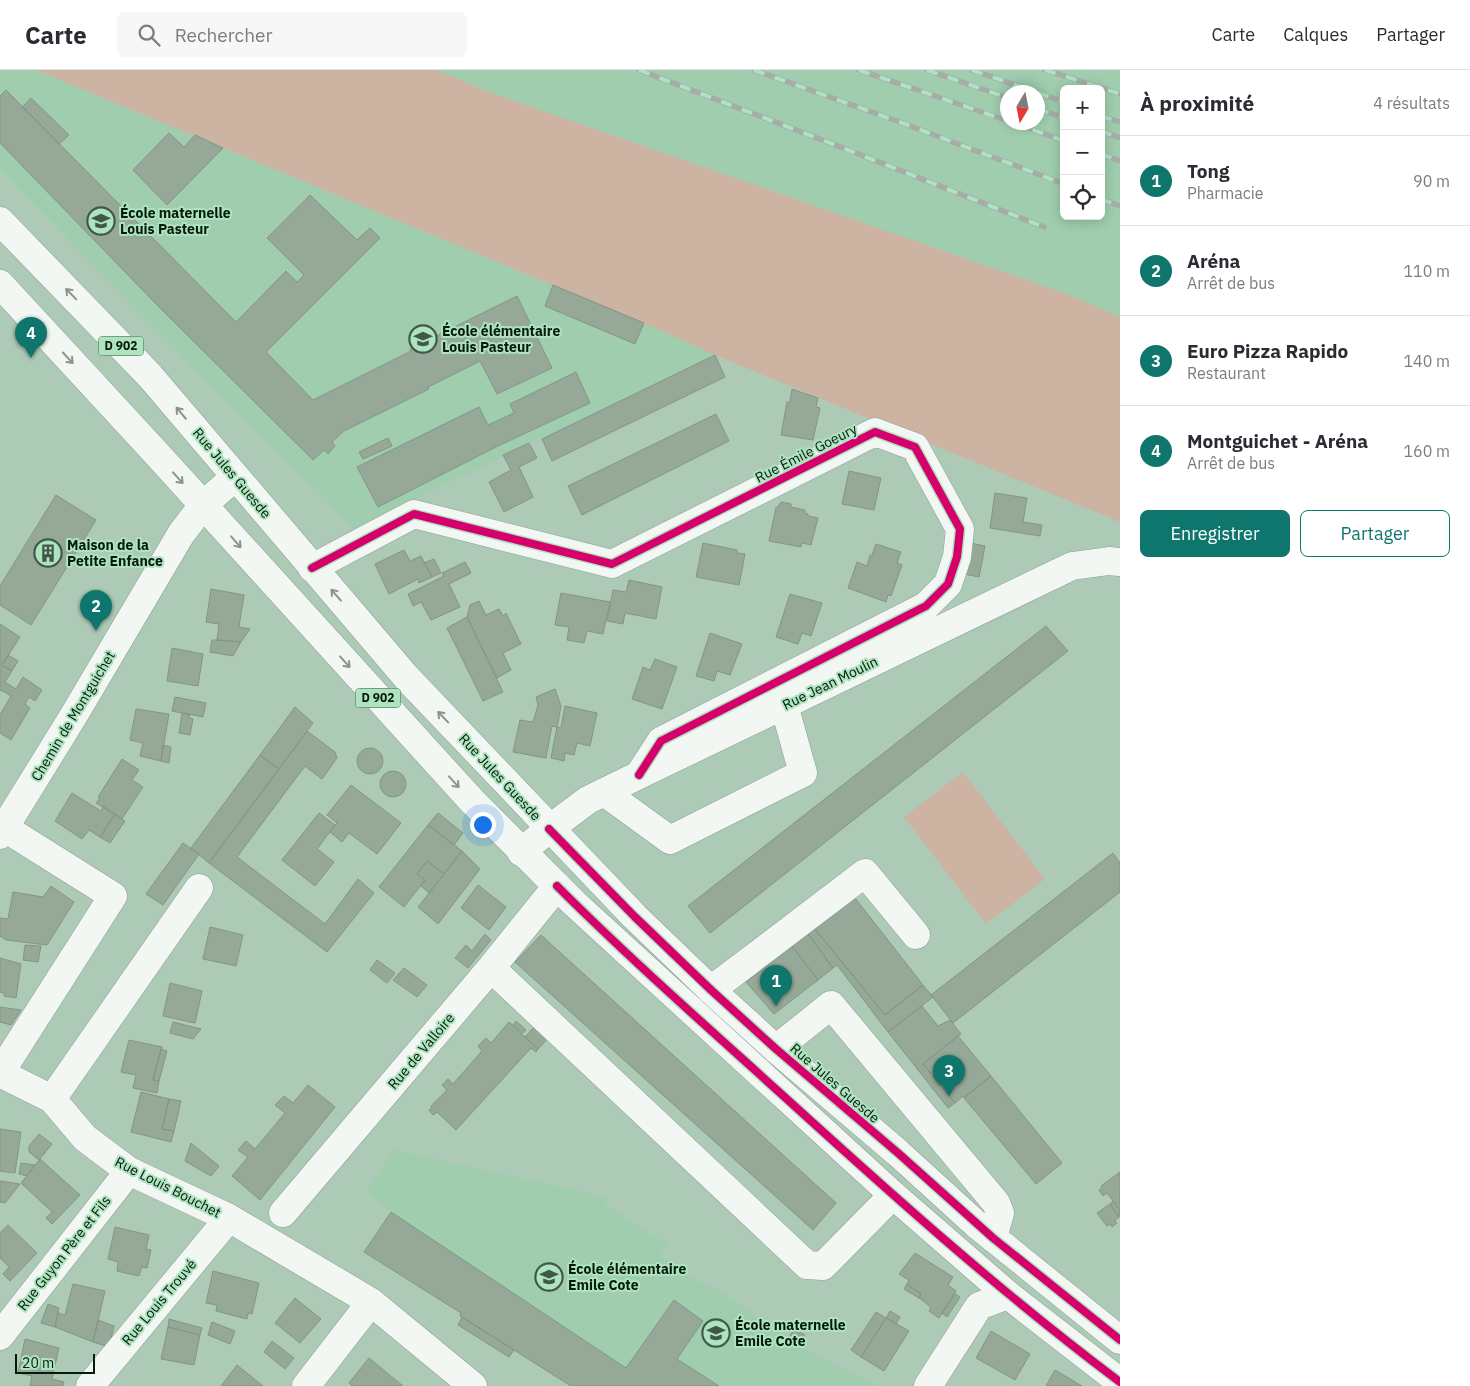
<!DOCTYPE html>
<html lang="fr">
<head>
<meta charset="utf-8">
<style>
	:root { --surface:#fff; --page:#f7f7f7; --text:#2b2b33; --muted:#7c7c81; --line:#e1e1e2; --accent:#0f766e }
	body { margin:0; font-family:"IBM Plex Sans",sans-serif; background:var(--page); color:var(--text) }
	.controls { position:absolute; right:15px; top:15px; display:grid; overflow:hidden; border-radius:8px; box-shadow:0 2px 12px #0003 }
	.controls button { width:45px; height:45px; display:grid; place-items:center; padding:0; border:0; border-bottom:1px solid var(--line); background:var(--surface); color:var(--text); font:25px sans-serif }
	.compass { position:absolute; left:1000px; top:15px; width:45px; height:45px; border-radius:50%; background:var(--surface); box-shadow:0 2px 12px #0003; rotate:190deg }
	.scale { position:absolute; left:15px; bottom:12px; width:80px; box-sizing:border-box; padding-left:5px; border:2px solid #061a0d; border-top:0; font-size:14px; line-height:18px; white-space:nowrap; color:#061a0d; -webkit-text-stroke:4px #aee3bf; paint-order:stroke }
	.you { position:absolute; left:482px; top:754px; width:18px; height:18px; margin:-12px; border:4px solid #fff; border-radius:50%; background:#1a73e8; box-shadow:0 0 0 8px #1a73e833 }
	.badge { display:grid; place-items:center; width:32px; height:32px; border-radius:50%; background:var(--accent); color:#fff; font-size:16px; font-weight:700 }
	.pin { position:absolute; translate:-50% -41px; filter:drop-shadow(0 1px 2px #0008) }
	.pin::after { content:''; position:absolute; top:26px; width:18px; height:15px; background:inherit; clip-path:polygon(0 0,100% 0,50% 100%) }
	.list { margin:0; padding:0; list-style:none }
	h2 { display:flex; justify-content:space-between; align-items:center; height:65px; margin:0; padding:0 20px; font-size:21px }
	h2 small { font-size:16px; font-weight:400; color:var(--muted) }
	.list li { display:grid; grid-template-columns:32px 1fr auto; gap:15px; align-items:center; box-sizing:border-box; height:90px; padding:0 20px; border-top:1px solid var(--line) }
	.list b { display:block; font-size:19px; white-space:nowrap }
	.list p { margin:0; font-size:16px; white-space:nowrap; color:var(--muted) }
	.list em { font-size:16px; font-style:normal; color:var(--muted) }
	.actions { display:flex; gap:10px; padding:15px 20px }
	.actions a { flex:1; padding:11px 0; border:1px solid var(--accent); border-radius:8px; text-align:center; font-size:18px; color:var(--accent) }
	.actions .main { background:var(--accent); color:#fff }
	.icon { flex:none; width:28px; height:28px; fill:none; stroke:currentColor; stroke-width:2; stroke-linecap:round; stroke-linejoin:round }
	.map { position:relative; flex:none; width:1120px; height:1316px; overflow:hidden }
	header { display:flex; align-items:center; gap:30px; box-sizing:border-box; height:70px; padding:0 25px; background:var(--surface); border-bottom:1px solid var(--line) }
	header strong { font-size:24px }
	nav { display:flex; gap:28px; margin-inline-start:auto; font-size:18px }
	.search { width:350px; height:45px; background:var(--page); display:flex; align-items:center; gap:12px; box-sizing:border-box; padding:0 18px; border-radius:8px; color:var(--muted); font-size:19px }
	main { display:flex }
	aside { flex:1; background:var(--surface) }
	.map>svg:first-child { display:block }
	.built { fill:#9fcdae; fill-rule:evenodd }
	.green { fill:#cdb3a1 }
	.building { fill:#96a897; stroke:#839684 }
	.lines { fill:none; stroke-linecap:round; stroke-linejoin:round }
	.minor-casing { stroke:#8aa192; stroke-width:29 }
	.major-casing { stroke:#8aa192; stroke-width:29 }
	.minor { stroke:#f3f7f4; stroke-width:28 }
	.major { stroke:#f3f7f4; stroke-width:28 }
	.rail-casing { stroke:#a6ada8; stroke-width:5.5 }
	.rail { stroke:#aee3bf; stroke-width:4; stroke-dasharray:11; stroke-linecap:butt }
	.cycleway-casing { stroke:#aee3bf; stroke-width:11 }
	.cycleway { stroke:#d6006c; stroke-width:8 }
	.oneway { stroke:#88948c }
	.labels { text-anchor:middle; stroke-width:4; stroke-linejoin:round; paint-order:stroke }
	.shield { fill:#aee3bf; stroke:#385642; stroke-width:1 }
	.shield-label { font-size:12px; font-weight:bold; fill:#061a0d }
	.poi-label { font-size:14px; font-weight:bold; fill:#061a0d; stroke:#aee3bf; text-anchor:start }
	.street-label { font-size:14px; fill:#061a0d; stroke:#aee3bf }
</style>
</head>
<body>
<header>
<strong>Carte</strong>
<div class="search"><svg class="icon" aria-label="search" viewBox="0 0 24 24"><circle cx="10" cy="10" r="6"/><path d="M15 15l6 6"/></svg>Rechercher</div>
<nav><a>Carte</a><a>Calques</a><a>Partager</a></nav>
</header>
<main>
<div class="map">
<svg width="1120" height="1316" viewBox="0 0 1120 1316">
	<rect width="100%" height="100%" fill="#adcab6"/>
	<path class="built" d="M 0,0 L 36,0 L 644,253 L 715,285 L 352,459 L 314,415 L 311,417 L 0,99 Z
		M 436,0 L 1120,0 L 1120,247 L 1067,224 L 489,22 ZM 1064,19 L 1101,19 L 1101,146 L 1064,146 ZM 1008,22 L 1038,22 L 1038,52 L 1008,52 Z
		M 394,1080 L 606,1127 L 604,1134 L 668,1175 L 660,1185 L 706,1216 L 708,1214 L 814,1284 L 878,1316 L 571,1316 L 518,1283 L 461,1243 L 364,1182 L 391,1142 L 366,1122 Z"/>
	<path class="green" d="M 36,0 L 436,0 L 489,22 L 1067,224 L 1120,247 L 1120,452 L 715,285 L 644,253 Z
		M 963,702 L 1045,809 L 986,854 L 904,747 Z"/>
	<path class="building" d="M 6,20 L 236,252 L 286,201 L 297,212 L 304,205 L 267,168 L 310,125 L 357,170 L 370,158 L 380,168 L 266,282 L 313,330 L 411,281 L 410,279 L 517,226 L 552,298 L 497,324 L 480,291 L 428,317 L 429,319 L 344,361 L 332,372 L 335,376 L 328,384 L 324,380 L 313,390 L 159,237 L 0,73 L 0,26 Z
		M 31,28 L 69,65 L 59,74 L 22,37 Z
		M 169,63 L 184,77 L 195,65 L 223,78 L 167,135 L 133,100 Z
		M 553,215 L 644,253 L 635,274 L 545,236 Z
		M 715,285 L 725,307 L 552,391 L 542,369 Z
		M 576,302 L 590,333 L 498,376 L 378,437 L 357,397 L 479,337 L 488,355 L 514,343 L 510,334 Z
		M 792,319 L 818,328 L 816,337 L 820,338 L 813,370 L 781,365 L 787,332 L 790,332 Z
		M 716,344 L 729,371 L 582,445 L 568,416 Z
		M 388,368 L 392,376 L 363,389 L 359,382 Z
		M 529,373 L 537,388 L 519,397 L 533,427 L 504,442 L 489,412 L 511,400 L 503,385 Z
		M 849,401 L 881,408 L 874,440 L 842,434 Z
		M 995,423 L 1027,428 L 1023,452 L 1042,455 L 1040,466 L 990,458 Z
		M 56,425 L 96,450 L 31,555 L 0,535 L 0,516 Z
		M 781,432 L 791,434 L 791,437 L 805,440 L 805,443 L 808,444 L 808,446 L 818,448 L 811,475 L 802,473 L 801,477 L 769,471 L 776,437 L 777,438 Z
		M 703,473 L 737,480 L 737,483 L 745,484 L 739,515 L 696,507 Z
		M 970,473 L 985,476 L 979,507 L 964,504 Z
		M 876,474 L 901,482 L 897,493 L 902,495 L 891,526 L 888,525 L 886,532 L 848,518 L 857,492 L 867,496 L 870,485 L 872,485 Z
		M 404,480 L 410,491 L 421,486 L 432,507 L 419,513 L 418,509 L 389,524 L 375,494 Z
		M 434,489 L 441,503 L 432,507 L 424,493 Z
		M 465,492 L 471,503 L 449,514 L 460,537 L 431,550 L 421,532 L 413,536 L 408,524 L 444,506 L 442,503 Z
		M 629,510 L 662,517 L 656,549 L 625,543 L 623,554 L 607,551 L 613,520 L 626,522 Z
		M 211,519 L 244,525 L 239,557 L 250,559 L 241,572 L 217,570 L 219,554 L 206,552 Z
		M 561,523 L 610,532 L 603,564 L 587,561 L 584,573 L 567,570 L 569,557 L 555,555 Z
		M 790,524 L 822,533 L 811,566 L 802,563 L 798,574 L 776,567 Z
		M 479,531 L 486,545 L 499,539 L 503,546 L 506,543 L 521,574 L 503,583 L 511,600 L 497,608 L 467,547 L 470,535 Z
		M 467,547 L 503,622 L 483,631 L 447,558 Z
		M 0,554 L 20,567 L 2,595 L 12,601 L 5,612 L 16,619 L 23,607 L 42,620 L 35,631 L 29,627 L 25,634 L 30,638 L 11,670 L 0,663 L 0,645 L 11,626 L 1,620 L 0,621 Z
		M 1046,556 L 1068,581 L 710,863 L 688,836 Z
		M 710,563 L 742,574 L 730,605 L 717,601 L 714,611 L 696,606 Z
		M 212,570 L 217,570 L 241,572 L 233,586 L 210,582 Z
		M 172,578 L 203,584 L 198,616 L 167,611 Z
		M 8,585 L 18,591 L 12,601 L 2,595 Z
		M 655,589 L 677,597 L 662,639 L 632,629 L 643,597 L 650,600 Z
		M 555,619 L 561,636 L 557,657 L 552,656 L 546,688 L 513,682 L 520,650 L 533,652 L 538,635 L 536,627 Z
		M 175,627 L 206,633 L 203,647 L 172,641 Z
		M 565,636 L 597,643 L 590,676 L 577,673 L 574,685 L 565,683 L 564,691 L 551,688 L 557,657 L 561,658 Z
		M 295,637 L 313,653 L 279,699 L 260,685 Z
		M 136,639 L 169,644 L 161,691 L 140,686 L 143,673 L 130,670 Z
		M 182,643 L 190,644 L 189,648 L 193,649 L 190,665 L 179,663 Z
		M 307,661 L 335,682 L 337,688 L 322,709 L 305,696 L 237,787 L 325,854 L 358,809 L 374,823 L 327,882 L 209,793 Z
		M 163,675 L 171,677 L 169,693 L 161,691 Z
		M357 691a13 13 0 1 1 26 0a13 13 0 1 1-26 0Z
		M 260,685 L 279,699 L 209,793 L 191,778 Z
		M 122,689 L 139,700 L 132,710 L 143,717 L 122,749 L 96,733 L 100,728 L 98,727 Z
		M380 714a13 13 0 1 1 26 0a13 13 0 1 1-26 0Z
		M 351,715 L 401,753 L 377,784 L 349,763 L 342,772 L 330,762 L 337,753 L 327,745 Z
		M 72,723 L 101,741 L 103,736 L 115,744 L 100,767 L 89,760 L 82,769 L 55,751 Z
		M 319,743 L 335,755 L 317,779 L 334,792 L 315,816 L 282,790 Z
		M 438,743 L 463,763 L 454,775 L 428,755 Z
		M 115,744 L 125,751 L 110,773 L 100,767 Z
		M 428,755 L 462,781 L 444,804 L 427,791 L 417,804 L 425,810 L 404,837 L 379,817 Z
		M 183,773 L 199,784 L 163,835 L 146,824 Z
		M 462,781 L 480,799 L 438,854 L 418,837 Z
		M 1113,783 L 1120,793 L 1120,822 L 953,953 L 931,925 Z
		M 427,791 L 444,804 L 429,823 L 421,816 L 425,810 L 417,804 Z
		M 478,815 L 506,837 L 489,860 L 461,838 Z
		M 51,816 L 74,832 L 47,875 L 6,870 L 0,866 L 0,848 L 8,849 L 13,822 L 43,827 Z
		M 855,828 L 923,915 L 885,945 L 815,859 Z
		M 210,857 L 243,865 L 236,896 L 203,889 Z
		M 815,859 L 885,945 L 923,915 L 933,927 L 888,962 L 837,895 L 833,898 L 808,864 Z
		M 485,864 L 491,870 L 468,898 L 455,888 L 466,875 L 472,881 Z
		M 808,864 L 833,898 L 818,910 L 792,876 Z
		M 541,865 L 836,1133 L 813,1160 L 515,892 Z
		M 25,875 L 41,876 L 38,892 L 23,890 Z
		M 792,876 L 818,910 L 774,944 L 746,912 Z
		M 0,888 L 21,894 L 16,928 L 4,926 L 4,923 L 0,922 Z
		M 377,890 L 395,903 L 387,913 L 370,900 Z
		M 404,898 L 427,915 L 417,927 L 393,910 Z
		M 170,913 L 202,921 L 195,953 L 163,946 Z
		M 922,936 L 938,956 L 950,950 L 961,964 L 923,994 L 955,1033 L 948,1038 L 888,962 Z
		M 0,937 L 21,940 L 11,955 L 0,952 Z
		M 516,951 L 526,960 L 523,963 L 513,955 Z
		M 173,952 L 201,959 L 193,969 L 170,963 Z
		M 509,952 L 538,979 L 536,982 L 531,978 L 456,1060 L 437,1042 L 433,1045 L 429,1040 L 432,1038 L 431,1036 L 447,1020 L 442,1015 L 448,1009 L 453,1014 L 482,981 L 478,976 L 486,968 L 491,973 Z
		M 536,955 L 549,967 L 538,979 L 525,967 Z
		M 958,966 L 991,1006 L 964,1028 L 963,1026 L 955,1033 L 923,994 Z
		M 129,970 L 162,977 L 153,1010 L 159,1011 L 157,1023 L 133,1018 L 136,1005 L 121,1002 Z
		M 161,979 L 167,981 L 159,1011 L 153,1010 Z
		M 991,1006 L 1062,1093 L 1036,1114 L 964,1028 Z
		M 308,1015 L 335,1037 L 260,1130 L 232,1106 L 248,1087 L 238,1080 L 246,1071 L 255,1079 L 285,1043 L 275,1035 L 284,1026 L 293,1033 Z
		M 141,1022 L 169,1029 L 162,1059 L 174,1061 L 171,1072 L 131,1062 Z
		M 169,1029 L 181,1031 L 174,1061 L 162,1059 Z
		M 0,1059 L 21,1062 L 15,1103 L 0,1101 Z
		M 39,1064 L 52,1074 L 39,1090 L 29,1082 L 29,1076 Z
		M 191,1073 L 219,1096 L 211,1106 L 185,1091 Z
		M 40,1089 L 80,1125 L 52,1154 L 46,1148 L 52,1142 L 21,1113 Z
		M 21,1093 L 35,1095 L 27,1106 L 19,1104 Z
		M 1120,1102 L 1120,1140 L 1107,1123 L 1103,1126 L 1099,1120 L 1102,1117 L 1101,1116 Z
		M 0,1111 L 20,1114 L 5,1133 L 0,1132 Z
		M 1113,1131 L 1120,1140 L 1119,1147 L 1110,1134 Z
		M 1110,1134 L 1119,1147 L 1114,1151 L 1117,1153 L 1112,1157 L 1111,1154 L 1107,1156 L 1097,1143 Z
		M 391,1142 L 626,1298 L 674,1230 L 703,1251 L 677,1289 L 719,1316 L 571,1316 L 460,1246 L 461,1243 L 364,1182 Z
		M 8,1155 L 37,1183 L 10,1211 L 3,1204 L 9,1197 L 0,1188 L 0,1163 Z
		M 115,1157 L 149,1165 L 146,1179 L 151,1180 L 147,1198 L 142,1197 L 139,1206 L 117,1201 L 118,1192 L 108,1189 Z
		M 915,1183 L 953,1207 L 948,1215 L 956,1221 L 939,1248 L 929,1241 L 931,1237 L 919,1228 L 921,1224 L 907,1214 L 909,1210 L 899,1204 Z
		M 213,1201 L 259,1213 L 252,1244 L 248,1243 L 247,1249 L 216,1241 L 217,1235 L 206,1233 Z
		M 73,1214 L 105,1221 L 93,1272 L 55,1257 L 58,1243 L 65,1245 Z
		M 907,1214 L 921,1224 L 919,1228 L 904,1219 Z
		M 955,1224 L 960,1227 L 947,1247 L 942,1243 Z
		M 295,1228 L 321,1249 L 300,1273 L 275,1253 Z
		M 48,1234 L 59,1238 L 55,1257 L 41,1253 Z
		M 890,1241 L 900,1247 L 896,1254 L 886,1248 Z
		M 876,1242 L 886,1248 L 861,1287 L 851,1280 Z
		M 462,1247 L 514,1280 L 509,1287 L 458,1255 Z
		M 886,1248 L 909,1261 L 884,1301 L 861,1287 Z
		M 169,1249 L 202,1258 L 200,1265 L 168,1257 Z
		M 98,1250 L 114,1256 L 109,1277 L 93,1272 Z
		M 212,1252 L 235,1261 L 230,1274 L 208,1265 Z
		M 168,1257 L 200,1265 L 194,1295 L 161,1289 Z
		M 794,1259 L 805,1265 L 801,1271 L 790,1266 Z
		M 991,1261 L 1030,1284 L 1015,1310 L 976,1288 Z
		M 25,1269 L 59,1278 L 52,1309 L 64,1312 L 63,1316 L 30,1316 L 32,1306 L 18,1303 Z
		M 272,1271 L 294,1288 L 285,1299 L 264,1282 Z
		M 369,1288 L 403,1316 L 352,1316 L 349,1313 Z
		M 237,1295 L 263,1316 L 221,1316 Z
		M 1055,1300 L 1082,1316 L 1046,1316 Z"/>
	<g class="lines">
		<g class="minor-casing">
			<path id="minor" d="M 312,498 L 414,444 L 612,494 L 875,362 L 915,377 L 960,459 L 957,487 L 948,514 L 926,536 L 661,671 L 639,705
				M 604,722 L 670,770 L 803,703 L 784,635
				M 5,758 L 113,826 L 0,1003 L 52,1029 L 85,1068 L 129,1101 L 229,1148 L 371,1232 L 473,1316
				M 0,765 L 74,645 L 181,464 L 203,435 L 235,407
				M 521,782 L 549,759 L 588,730 L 639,705 L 1072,496 L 1109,491 L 1120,492
				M 491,898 L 807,1195 L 823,1196 L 893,1125
				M 711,920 L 865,803 L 916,865
				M 776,979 L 831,935 L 996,1133 L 1000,1143 L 993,1168
				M 52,1029 L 199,818
				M 283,1143 L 491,898 L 557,816
				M 0,1266 L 129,1101
				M 90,1316 L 229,1148
				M 306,1316 L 371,1232
				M 928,1316 L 979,1236 L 1008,1225"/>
		</g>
		<g class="major-casing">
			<path id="major" d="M 0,151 L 150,306 L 407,608 L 635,847 L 711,920 L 776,979 L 898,1083 L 976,1154 L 1120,1270
				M 0,214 L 156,383 L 472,731 L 575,834 L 893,1125 L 1008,1225 L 1120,1312"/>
		</g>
		<use href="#minor" class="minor"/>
		<use href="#major" class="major"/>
		<g class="rail-casing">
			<path id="rail" d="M 639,0 L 838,76 L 1044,157
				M 754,0 L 897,51 L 1064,114
				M 859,0 L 1008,51
				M 927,0 L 1008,28
				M 972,0 L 1036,22
				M 1045,0 L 1120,24
				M 1038,23 L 1064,32
				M 1038,39 L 1064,48
				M 1101,46 L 1120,52
				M 1012,52 L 1064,71
				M 1101,61 L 1120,68
				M 1101,84 L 1120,91
				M 1101,129 L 1120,136"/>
		</g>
		<use href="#rail" class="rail"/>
		<g class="cycleway-casing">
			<path id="cycleway" d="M 312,498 L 414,444 L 612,494 L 875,362 L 915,377 L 960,459 L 957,487 L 948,514 L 926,536 L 661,671 L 639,705
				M 549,759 L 635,847 L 711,920 L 776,979 L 898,1083 L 993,1168 L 1120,1270
				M 557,816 C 628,887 704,954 778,1021 C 889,1122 1000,1222 1120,1312"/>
		</g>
		<use href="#cycleway" class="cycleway"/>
	</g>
	<defs><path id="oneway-shaft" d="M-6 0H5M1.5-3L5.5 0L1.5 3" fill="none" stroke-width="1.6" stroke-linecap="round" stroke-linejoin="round" transform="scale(1.25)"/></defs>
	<g class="oneway">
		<use href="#oneway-shaft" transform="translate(71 224) rotate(-134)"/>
		<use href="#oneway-shaft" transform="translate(68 288) rotate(47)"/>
		<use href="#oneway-shaft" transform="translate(181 343) rotate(-130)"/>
		<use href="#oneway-shaft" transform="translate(178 408) rotate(48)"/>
		<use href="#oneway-shaft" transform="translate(236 472) rotate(49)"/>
		<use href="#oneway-shaft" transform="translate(336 525) rotate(-131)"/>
		<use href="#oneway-shaft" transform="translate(345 592) rotate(48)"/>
		<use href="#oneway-shaft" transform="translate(443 647) rotate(-134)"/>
		<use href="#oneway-shaft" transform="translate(454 712) rotate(48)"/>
	</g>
	<defs>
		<g id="school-ring" transform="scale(1.4375)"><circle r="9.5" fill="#aee3bf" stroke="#405848" stroke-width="1.5"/><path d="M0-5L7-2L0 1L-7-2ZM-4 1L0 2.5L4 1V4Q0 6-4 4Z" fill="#405848"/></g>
		<g id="building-ring" transform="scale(1.4375)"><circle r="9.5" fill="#aee3bf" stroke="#405848" stroke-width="1.5"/><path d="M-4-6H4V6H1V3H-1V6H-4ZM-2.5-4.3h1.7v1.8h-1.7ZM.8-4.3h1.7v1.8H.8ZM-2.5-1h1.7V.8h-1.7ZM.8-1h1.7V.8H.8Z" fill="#405848"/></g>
	</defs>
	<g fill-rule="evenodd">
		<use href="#school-ring" x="101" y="151"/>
		<use href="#school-ring" x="423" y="269"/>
		<use href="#building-ring" x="48" y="483"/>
		<use href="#school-ring" x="549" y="1207"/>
		<use href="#school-ring" x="716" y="1263"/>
	</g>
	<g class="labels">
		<g class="shield">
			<rect x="98.5" y="266.5" width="45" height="19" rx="4"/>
			<rect x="355.5" y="618.5" width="45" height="19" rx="4"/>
		</g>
		<g class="shield-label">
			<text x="121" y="280">D 902</text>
			<text x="378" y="632">D 902</text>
		</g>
		<g class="poi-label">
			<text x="120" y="148">École maternelle<tspan x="120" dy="16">Louis Pasteur</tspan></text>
			<text x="442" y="266">École élémentaire<tspan x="442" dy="16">Louis Pasteur</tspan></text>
			<text x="67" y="480">Maison de la<tspan x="67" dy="16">Petite Enfance</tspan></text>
			<text x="568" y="1204">École élémentaire<tspan x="568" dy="16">Emile Cote</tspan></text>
			<text x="735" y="1260">École maternelle<tspan x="735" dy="16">Emile Cote</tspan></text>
		</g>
		<g class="street-label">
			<text transform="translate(806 383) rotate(-27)" y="5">Rue Émile Goeury</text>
			<text transform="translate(232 403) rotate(50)" y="5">Rue Jules Guesde</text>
			<text transform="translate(830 613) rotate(-26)" y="5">Rue Jean Moulin</text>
			<text transform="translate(73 646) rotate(-59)" y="5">Chemin de Montguichet</text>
			<text transform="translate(500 707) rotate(47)" y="5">Rue Jules Guesde</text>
			<text transform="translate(421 981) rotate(-50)" y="5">Rue de Valloire</text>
			<text transform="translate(835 1013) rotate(41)" y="5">Rue Jules Guesde</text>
			<text transform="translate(168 1117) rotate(27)" y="5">Rue Louis Bouchet</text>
			<text transform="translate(64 1183) rotate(-52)" y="5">Rue Guyon Père et Fils</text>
			<text transform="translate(159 1232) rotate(-50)" y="5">Rue Louis Trouvé</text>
		</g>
	</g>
</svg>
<div class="controls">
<button>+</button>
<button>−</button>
<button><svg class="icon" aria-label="locate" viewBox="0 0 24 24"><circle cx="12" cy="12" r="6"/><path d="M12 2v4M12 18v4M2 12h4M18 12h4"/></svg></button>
</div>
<svg class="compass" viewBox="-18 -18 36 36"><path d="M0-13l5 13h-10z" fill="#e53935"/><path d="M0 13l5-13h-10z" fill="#7c7c81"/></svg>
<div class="scale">20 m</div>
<div class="you"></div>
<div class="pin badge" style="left:776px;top:936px">1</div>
<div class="pin badge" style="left:96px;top:561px">2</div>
<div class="pin badge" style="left:949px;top:1026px">3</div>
<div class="pin badge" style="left:31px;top:288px">4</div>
</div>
<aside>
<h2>À proximité<small>4 résultats</small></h2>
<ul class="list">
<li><span class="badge">1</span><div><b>Tong</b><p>Pharmacie</p></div><em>90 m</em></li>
<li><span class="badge">2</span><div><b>Aréna</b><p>Arrêt de bus</p></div><em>110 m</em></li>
<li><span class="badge">3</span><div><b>Euro Pizza Rapido</b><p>Restaurant</p></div><em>140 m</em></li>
<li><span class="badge">4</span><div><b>Montguichet - Aréna</b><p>Arrêt de bus</p></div><em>160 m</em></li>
</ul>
<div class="actions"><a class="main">Enregistrer</a><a>Partager</a></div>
</aside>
</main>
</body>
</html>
